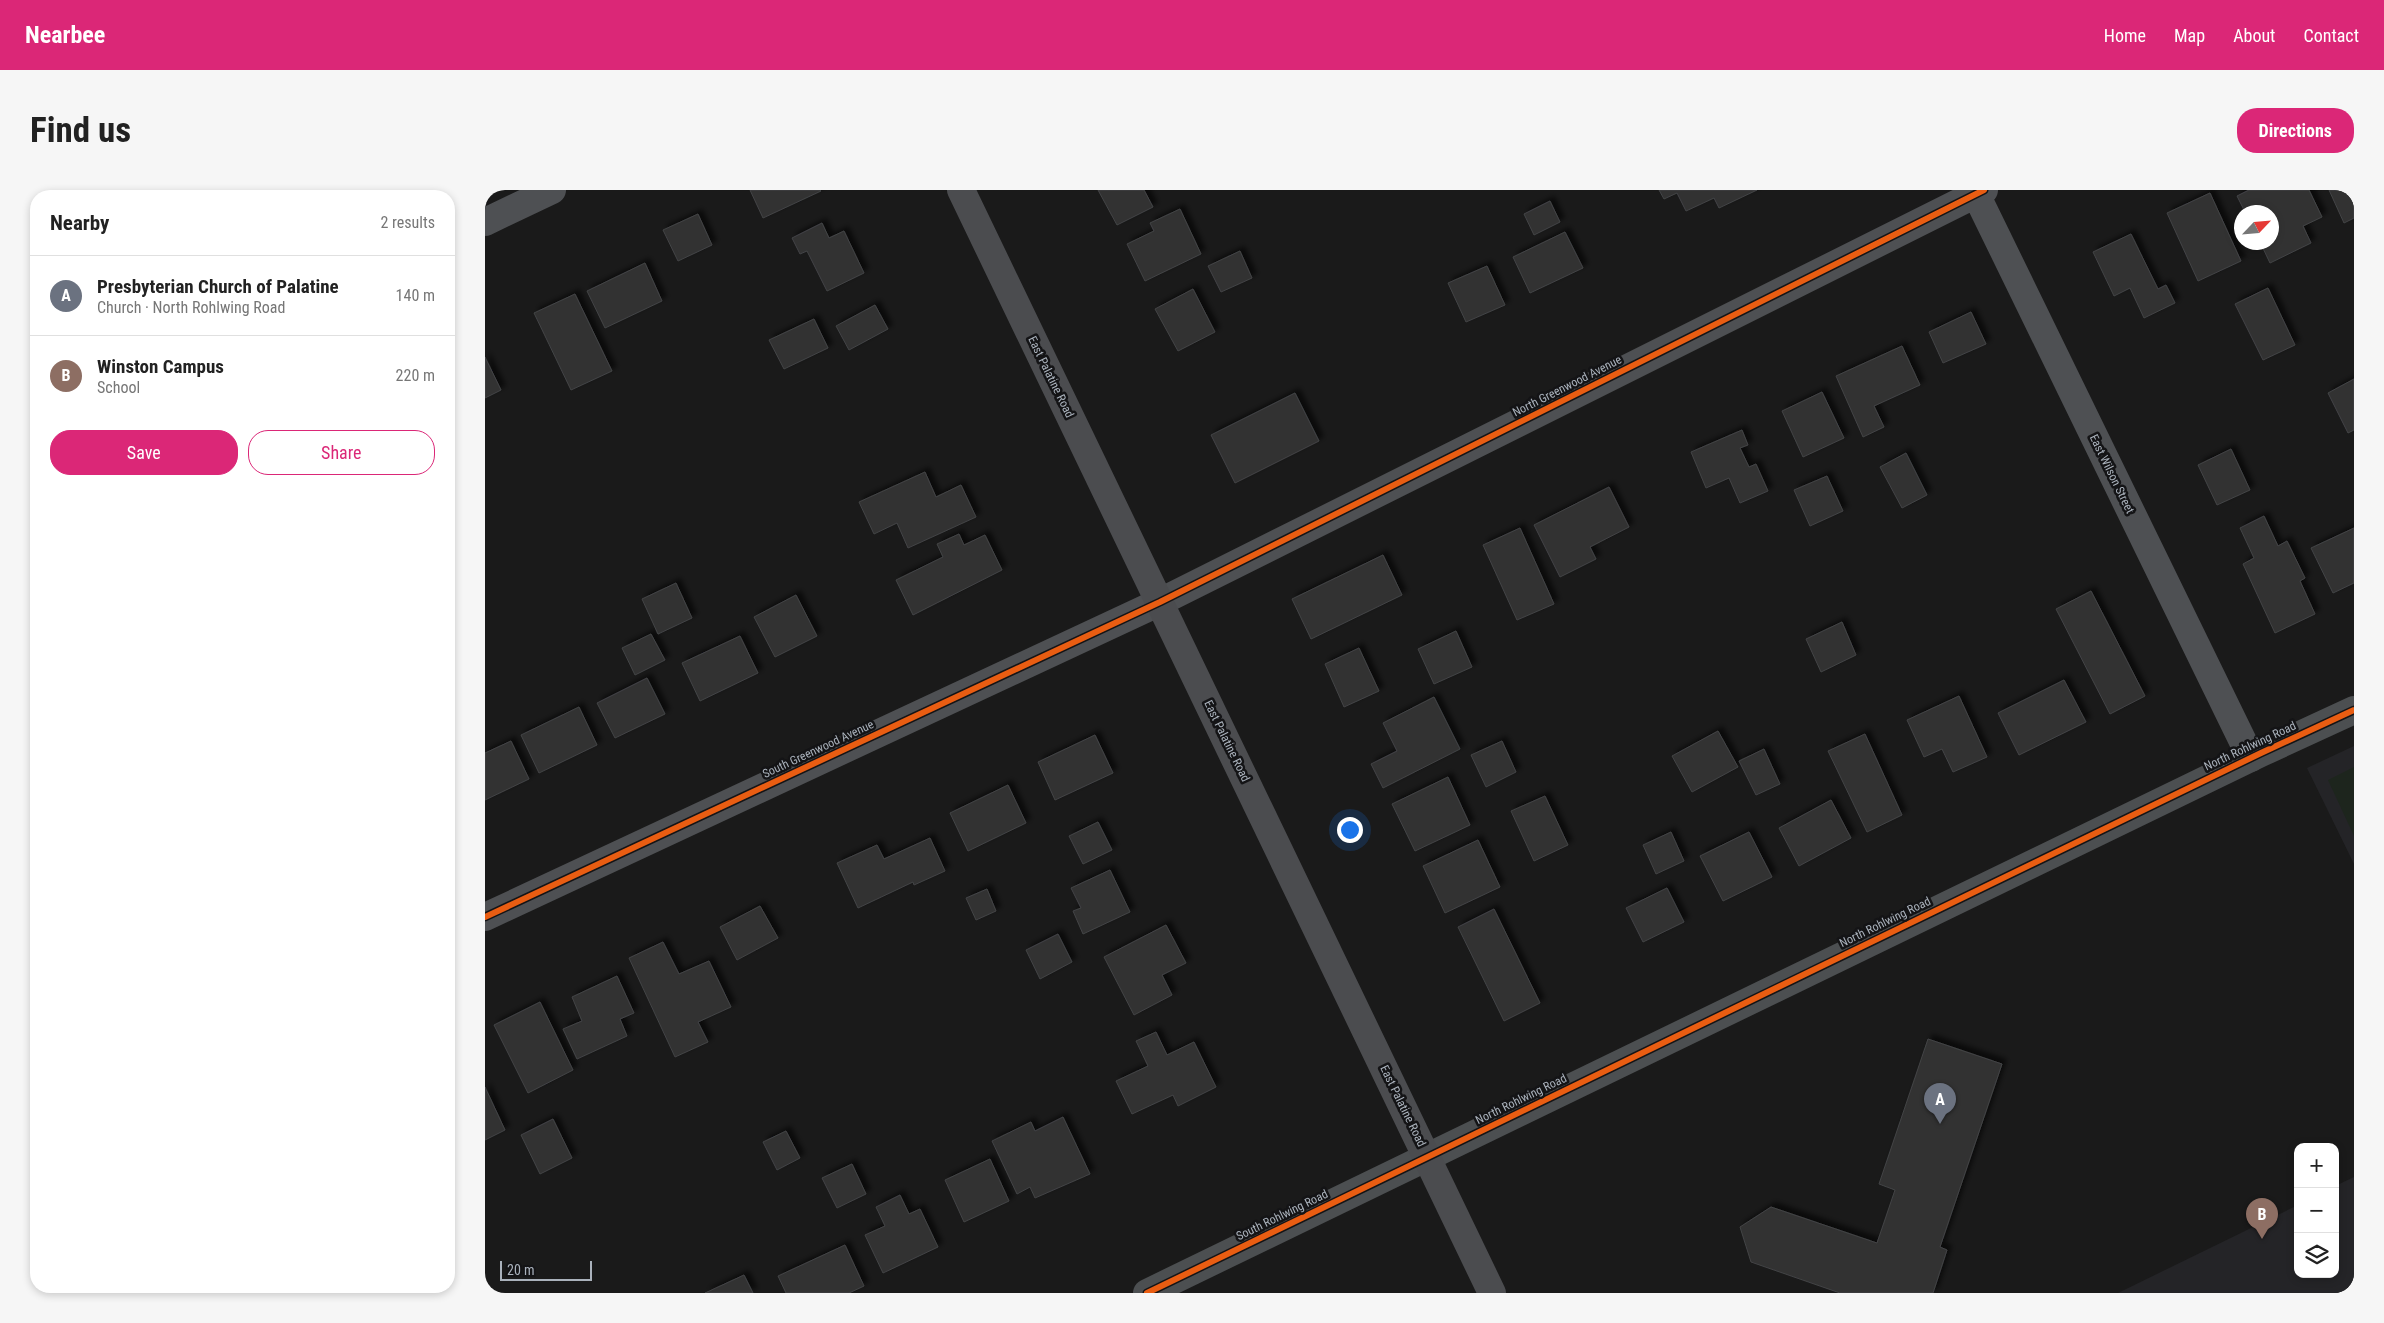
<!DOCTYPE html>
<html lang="en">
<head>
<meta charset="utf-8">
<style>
	:root { --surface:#fff; --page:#f6f6f6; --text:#222; --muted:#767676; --line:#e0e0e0; --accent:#db2777 }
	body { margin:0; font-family:"Roboto Condensed",sans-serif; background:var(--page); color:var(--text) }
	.controls { position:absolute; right:15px; bottom:15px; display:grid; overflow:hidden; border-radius:10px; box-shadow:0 2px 8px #0003 }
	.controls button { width:45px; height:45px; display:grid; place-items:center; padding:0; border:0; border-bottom:1px solid var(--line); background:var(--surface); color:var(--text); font:25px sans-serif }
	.compass { position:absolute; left:1749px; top:15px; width:45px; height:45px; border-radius:50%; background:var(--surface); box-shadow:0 2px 8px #0003; rotate:64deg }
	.scale { position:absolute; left:15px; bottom:12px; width:92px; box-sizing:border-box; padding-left:5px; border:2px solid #aab2bc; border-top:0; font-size:14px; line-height:18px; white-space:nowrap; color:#aab2bc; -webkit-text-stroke:4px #141416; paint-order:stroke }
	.you { position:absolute; left:864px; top:639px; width:18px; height:18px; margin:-12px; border:4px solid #fff; border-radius:50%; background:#1a73e8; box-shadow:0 0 0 8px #1a73e833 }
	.badge { display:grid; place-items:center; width:32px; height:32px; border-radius:50%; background:var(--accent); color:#fff; font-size:16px; font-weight:700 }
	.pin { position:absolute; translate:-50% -41px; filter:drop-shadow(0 1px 2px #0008) }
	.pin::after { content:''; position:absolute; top:26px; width:18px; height:15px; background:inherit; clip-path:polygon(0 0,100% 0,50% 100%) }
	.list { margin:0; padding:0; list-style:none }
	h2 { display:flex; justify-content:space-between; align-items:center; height:65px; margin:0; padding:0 20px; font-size:21px }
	h2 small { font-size:16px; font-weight:400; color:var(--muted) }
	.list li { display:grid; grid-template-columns:32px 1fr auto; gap:15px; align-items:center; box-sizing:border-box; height:80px; padding:0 20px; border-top:1px solid var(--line) }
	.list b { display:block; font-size:19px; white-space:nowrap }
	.list p { margin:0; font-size:16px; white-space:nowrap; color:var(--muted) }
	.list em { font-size:16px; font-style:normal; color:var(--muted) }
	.actions { display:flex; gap:10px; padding:15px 20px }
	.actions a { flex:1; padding:11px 0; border:1px solid var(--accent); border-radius:20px; text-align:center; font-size:18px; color:var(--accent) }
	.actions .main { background:var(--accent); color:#fff }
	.icon { flex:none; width:28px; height:28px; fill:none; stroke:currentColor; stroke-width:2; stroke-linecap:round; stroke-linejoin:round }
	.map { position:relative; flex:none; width:1869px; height:1103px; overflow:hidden; border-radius:20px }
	header { display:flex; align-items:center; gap:30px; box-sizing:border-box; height:70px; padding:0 25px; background:var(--accent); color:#fff }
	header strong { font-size:24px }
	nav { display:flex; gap:28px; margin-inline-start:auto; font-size:18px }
	.intro { display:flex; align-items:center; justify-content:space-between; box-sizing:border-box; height:120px; padding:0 30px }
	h1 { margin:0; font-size:35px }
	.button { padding:12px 22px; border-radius:20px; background:var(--accent); color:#fff; font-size:18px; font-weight:700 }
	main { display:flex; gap:30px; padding:0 30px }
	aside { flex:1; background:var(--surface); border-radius:20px; box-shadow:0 2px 8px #0003 }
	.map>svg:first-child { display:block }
	.built { fill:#242427 }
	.green { fill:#1d251d }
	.building { fill:#323232; stroke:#434446; filter:url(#shadow) }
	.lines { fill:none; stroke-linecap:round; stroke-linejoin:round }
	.street { stroke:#4e5053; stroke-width:28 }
	.secondary { stroke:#4c4f51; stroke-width:28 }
	.primary { stroke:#4b4c4f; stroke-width:28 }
	.cycleway-casing { stroke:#141416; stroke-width:9 }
	.cycleway { stroke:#e95d12; stroke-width:6 }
	.labels { text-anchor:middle; stroke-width:5; stroke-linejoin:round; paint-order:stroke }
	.street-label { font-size:12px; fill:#aab2bc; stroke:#141416 }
</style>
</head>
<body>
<header>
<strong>Nearbee</strong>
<nav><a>Home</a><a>Map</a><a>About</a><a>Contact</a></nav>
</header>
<div class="intro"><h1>Find us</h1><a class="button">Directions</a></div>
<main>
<aside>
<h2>Nearby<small>2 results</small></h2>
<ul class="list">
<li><span class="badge" style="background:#6b7280">A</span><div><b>Presbyterian Church of Palatine</b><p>Church · North Rohlwing Road</p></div><em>140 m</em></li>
<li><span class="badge" style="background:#8d6e63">B</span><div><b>Winston Campus</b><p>School</p></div><em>220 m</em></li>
</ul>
<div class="actions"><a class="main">Save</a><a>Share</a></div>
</aside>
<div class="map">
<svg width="1869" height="1103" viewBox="0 0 1869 1103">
	<defs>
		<filter id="shadow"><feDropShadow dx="4.5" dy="-4.5" stdDeviation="2.5" flood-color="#0009"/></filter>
	</defs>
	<rect width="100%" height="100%" fill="#1a1a1a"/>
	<path class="built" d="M 1869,556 L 1869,674 L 1822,578 Z
		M 1869,987 L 1869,1103 L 1633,1103 L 1813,1015 L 1813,1084 L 1850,1084 L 1850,996 Z"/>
	<path class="green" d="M 1869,577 L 1869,646 L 1843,590 Z"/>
	<path class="building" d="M 265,0 L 335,0 L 336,1 L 278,28 Z
		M 613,0 L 659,0 L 668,17 L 632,35 Z
		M 1174,0 L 1272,0 L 1234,18 L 1229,8 L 1201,21 L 1192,3 L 1179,9 Z
		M 1764,0 L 1824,0 L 1837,27 L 1818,36 L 1826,53 L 1785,73 L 1775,52 L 1786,52 L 1786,22 L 1760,22 L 1752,6 Z
		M 1844,0 L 1869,0 L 1869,28 L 1859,33 Z
		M 1725,3 L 1756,71 L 1713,91 L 1682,23 Z
		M 1065,11 L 1075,32 L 1049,45 L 1039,24 Z
		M 695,19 L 716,64 L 660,91 L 642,54 L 669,41 L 665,33 Z
		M 213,24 L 227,55 L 193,71 L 178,40 Z
		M 337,33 L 344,48 L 359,41 L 379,83 L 342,101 L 322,61 L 315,64 L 307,48 Z
		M 1080,42 L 1098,78 L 1045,103 L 1028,67 Z
		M 1646,44 L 1673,99 L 1681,95 L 1690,113 L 1659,128 L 1645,98 L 1629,106 L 1608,62 Z
		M 755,61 L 767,88 L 736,102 L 723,76 Z
		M 160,73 L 177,111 L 120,138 L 102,101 Z
		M 1002,76 L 1020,115 L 981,132 L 963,93 Z
		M 1783,98 L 1810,155 L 1778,170 L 1750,114 Z
		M 708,99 L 730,142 L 693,161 L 670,119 Z
		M 90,104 L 127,181 L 86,200 L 49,123 Z
		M 390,115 L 403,139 L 364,160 L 351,136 Z
		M 1486,122 L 1501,154 L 1458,173 L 1444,142 Z
		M 329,129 L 343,158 L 299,179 L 284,150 Z
		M 1417,156 L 1435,195 L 1389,216 L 1399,237 L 1378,247 L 1351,186 Z
		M 0,167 L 16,200 L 0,208 Z
		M 1869,189 L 1869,240 L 1863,243 L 1843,203 Z
		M 1337,202 L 1359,248 L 1318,267 L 1297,221 Z
		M 810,203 L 834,251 L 750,293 L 726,245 Z
		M 1257,240 L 1263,255 L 1255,258 L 1264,277 L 1271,274 L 1283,301 L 1255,313 L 1244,288 L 1221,298 L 1206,262 Z
		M 1746,259 L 1765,300 L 1732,315 L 1713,275 Z
		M 1421,263 L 1442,305 L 1417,318 L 1395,277 Z
		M 440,282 L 451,307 L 476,295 L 491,327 L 423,358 L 412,333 L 389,344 L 374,312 Z
		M 1342,286 L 1358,321 L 1325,336 L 1309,300 Z
		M 1124,297 L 1144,337 L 1105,357 L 1111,369 L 1075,387 L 1049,335 Z
		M 1779,326 L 1793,356 L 1802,351 L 1820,388 L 1815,391 L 1830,424 L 1790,443 L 1758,374 L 1769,368 L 1755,338 Z
		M 1035,338 L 1069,414 L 1032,430 L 998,355 Z
		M 1869,338 L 1869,393 L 1848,403 L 1826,358 Z
		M 474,344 L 479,355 L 500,345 L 517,380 L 428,425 L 411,390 L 458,367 L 452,354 Z
		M 898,365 L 917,405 L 826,449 L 807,409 Z
		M 191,393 L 207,428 L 173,444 L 157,409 Z
		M 1606,401 L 1660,506 L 1625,524 L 1571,419 Z
		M 311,405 L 332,446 L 290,467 L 269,427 Z
		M 1357,432 L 1371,465 L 1336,482 L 1321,449 Z
		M 971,441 L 987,477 L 949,494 L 933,459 Z
		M 166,444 L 180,470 L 150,485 L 137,458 Z
		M 255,446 L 273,483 L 215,511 L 197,473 Z
		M 874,458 L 894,501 L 859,517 L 840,474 Z
		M 162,488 L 180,524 L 130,548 L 112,513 Z
		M 1579,490 L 1601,532 L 1534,565 L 1513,523 Z
		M 1474,506 L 1502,567 L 1468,582 L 1457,559 L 1439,567 L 1422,530 Z
		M 949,507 L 975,559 L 898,598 L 886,574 L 912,561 L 898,533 Z
		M 94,517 L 112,555 L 54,583 L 36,545 Z
		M 1233,541 L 1253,577 L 1207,602 L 1187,566 Z
		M 1380,544 L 1417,625 L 1382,642 L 1343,561 Z
		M 610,545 L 628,583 L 570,610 L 553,572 Z
		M 26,551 L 44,589 L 0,610 L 0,563 Z
		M 1017,551 L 1031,582 L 1001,597 L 986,565 Z
		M 1279,559 L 1295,594 L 1271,605 L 1254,571 Z
		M 963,587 L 985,635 L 930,661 L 907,614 Z
		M 523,595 L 541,633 L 483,661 L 465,623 Z
		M 1060,606 L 1083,655 L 1049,671 L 1026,621 Z
		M 1346,610 L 1366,648 L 1314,676 L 1294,638 Z
		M 613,632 L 627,660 L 598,674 L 584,646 Z
		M 1186,642 L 1199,671 L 1171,684 L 1158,655 Z
		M 1264,642 L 1287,687 L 1238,711 L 1215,666 Z
		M 445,648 L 460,681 L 429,695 L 428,692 L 373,718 L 352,673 L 392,655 L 399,669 Z
		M 993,650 L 1015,697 L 960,723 L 938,676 Z
		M 625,680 L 645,722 L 598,744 L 588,721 L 596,718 L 586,698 Z
		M 1182,698 L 1199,732 L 1158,752 L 1141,718 Z
		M 502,699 L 511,721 L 491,730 L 481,708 Z
		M 275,716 L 293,748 L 252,770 L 235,737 Z
		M 1009,719 L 1055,813 L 1019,831 L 973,737 Z
		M 681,735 L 701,773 L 677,785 L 687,805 L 649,825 L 619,767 Z
		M 573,744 L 587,772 L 555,789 L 541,760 Z
		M 178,752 L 194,784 L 224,771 L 246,817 L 213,832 L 223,852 L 190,867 L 144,768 Z
		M 132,786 L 149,823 L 135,829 L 142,846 L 92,869 L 78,839 L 97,831 L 87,807 Z
		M 55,812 L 88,880 L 43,903 L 9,835 Z
		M 671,842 L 682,865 L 709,852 L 731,897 L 693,916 L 688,905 L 647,924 L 631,891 L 663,876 L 651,851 Z
		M 1443,849 L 1517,874 L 1455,1057 L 1462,1060 L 1448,1103 L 1355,1103 L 1266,1072 L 1255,1037 L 1286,1017 L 1392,1053 L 1410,1000 L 1394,994 Z
		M 0,897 L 20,940 L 0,950 Z
		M 578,927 L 605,984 L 550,1008 L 545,997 L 532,1004 L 507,951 L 546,932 L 550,941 Z
		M 68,929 L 87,968 L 55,984 L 36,945 Z
		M 301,941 L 315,968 L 292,980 L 278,952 Z
		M 505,969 L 524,1011 L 479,1032 L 460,990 Z
		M 367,974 L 381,1004 L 352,1018 L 337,988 Z
		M 415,1005 L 424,1024 L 435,1019 L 453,1057 L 398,1083 L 380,1045 L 400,1036 L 391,1017 Z
		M 360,1055 L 379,1096 L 364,1103 L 301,1103 L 293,1086 Z
		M 259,1085 L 268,1103 L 220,1103 Z"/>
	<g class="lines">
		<path class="street" d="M 1489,0 L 1766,568
			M 0,32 L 67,0
			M 0,727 L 675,412 L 1499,0"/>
		<path class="secondary" d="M 662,1103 L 1776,563 L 1869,520"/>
		<path class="primary" d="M 476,0 L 1007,1103"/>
		<g class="cycleway-casing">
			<path id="cycleway" d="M 0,727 L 675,412 L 1499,0
				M 662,1103 L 1776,563 L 1869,520"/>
		</g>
		<use href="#cycleway" class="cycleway"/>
	</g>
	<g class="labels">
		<g class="street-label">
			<text transform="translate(566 187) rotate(64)" y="4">East Palatine Road</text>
			<text transform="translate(1082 196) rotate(-27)" y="4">North Greenwood Avenue</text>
			<text transform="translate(1627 284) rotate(64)" y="4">East Wilson Street</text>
			<text transform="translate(742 551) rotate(64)" y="4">East Palatine Road</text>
			<text transform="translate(1765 556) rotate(-25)" y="4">North Rohlwing Road</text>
			<text transform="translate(333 559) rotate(-25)" y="4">South Greenwood Avenue</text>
			<text transform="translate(1400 732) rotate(-26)" y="4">North Rohlwing Road</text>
			<text transform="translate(1036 909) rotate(-26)" y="4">North Rohlwing Road</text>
			<text transform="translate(918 916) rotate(64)" y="4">East Palatine Road</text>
			<text transform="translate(797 1025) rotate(-26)" y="4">South Rohlwing Road</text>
		</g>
	</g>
</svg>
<div class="controls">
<button>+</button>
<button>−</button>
<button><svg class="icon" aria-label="layers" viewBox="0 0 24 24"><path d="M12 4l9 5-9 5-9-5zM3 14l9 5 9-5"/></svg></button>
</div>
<svg class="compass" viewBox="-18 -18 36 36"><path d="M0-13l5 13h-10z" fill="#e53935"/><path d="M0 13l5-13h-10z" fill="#767676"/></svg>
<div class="scale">20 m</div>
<div class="you"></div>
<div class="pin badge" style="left:1455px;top:934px;background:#6b7280">A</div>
<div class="pin badge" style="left:1777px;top:1049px;background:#8d6e63">B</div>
</div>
</main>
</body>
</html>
